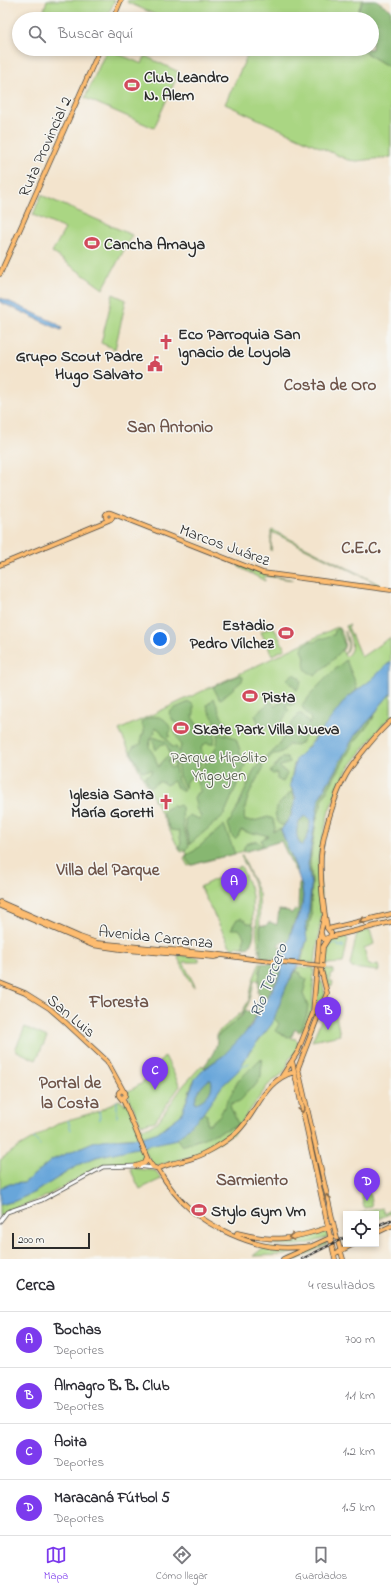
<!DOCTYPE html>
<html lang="es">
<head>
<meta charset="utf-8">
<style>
	:root { --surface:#fff; --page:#f7f7f7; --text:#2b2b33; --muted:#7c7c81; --line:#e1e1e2; --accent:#7c3aed }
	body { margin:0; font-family:"Indie Flower",sans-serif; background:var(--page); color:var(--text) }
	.controls { position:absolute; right:12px; bottom:12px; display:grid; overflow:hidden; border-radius:0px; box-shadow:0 2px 6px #0003 }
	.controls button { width:36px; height:36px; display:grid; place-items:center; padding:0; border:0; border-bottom:1px solid var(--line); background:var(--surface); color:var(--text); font:20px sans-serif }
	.scale { position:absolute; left:12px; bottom:10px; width:78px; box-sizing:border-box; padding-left:4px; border:2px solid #2b2b2b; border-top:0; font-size:11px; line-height:14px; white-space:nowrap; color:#2b2b2b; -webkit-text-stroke:3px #f6f6f2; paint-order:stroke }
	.you { position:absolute; left:160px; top:639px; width:14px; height:14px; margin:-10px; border:3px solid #fff; border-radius:50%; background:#1a73e8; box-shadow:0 0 0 6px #1a73e833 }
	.badge { display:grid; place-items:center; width:26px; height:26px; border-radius:50%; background:var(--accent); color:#fff; font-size:13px; font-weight:700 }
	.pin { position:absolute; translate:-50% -33px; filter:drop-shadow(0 1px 2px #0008) }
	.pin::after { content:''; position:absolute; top:21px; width:14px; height:12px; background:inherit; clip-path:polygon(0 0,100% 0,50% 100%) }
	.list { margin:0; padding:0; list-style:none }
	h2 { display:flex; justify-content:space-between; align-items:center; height:52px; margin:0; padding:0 16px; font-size:17px }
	h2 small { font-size:13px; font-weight:400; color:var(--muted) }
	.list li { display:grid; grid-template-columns:26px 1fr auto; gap:12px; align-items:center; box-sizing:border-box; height:56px; padding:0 16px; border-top:1px solid var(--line) }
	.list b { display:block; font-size:15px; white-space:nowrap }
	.list p { margin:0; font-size:13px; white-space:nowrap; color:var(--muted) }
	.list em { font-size:13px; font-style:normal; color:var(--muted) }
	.icon { flex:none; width:22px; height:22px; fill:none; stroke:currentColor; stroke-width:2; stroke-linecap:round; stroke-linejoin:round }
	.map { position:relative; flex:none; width:391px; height:1259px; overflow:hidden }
	.search { position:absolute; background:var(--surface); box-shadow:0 2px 6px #0003; left:12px; right:12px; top:12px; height:44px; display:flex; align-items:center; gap:10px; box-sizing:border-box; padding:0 14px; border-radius:22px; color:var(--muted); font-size:15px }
	.sheet { height:276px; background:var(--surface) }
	nav { display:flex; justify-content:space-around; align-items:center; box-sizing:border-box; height:56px; border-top:1px solid var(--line); background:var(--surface); font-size:11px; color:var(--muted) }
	nav a { display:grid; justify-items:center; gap:2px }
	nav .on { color:var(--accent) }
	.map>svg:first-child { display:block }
	.green { fill:#aad683; stroke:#6a8057 }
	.forest { fill:#87b771; stroke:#59714e }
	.water { fill:#67a6da; stroke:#496882; fill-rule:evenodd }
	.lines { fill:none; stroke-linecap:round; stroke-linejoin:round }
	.stream { stroke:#67a6da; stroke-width:1 }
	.minor-casing { stroke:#494743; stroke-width:4.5 }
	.major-casing { stroke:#494743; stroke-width:5.5 }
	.minor { stroke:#fff; stroke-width:3 }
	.major { stroke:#fdbc6f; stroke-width:4 }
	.rail-casing { stroke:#2b2b2b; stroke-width:2.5 }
	.rail { stroke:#f6f6f2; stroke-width:1; stroke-dasharray:3; stroke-linecap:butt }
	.major-bridge-casing { stroke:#494743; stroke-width:5.5; stroke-linecap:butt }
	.major-bridge { stroke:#fdbc6f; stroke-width:4 }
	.oneway { stroke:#8a6c4a }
	.labels { text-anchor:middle; stroke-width:3; stroke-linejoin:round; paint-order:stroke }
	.poi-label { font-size:16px; font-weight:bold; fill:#2b2b2b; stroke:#f6f6f2; text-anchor:start }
	.street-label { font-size:16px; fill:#2b2b2b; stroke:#f6f6f2 }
	.park-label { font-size:16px; fill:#4b5641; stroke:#f6f6f2 }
	.neighbourhood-label { font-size:17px; font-weight:bold; fill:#6e5449; stroke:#f6f6f2 }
	.water-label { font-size:17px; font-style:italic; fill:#405668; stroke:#f6f6f2 }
</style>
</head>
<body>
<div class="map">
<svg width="391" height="1259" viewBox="0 0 391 1259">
	<rect width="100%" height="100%" fill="#f6f6f2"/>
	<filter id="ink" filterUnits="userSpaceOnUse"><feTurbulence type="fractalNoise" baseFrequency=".025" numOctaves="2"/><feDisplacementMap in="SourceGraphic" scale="8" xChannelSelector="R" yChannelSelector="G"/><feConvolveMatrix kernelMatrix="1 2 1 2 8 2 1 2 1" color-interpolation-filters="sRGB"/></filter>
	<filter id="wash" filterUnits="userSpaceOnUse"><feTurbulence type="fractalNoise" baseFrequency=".012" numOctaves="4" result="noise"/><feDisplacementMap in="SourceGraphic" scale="16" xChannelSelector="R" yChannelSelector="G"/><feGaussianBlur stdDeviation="0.9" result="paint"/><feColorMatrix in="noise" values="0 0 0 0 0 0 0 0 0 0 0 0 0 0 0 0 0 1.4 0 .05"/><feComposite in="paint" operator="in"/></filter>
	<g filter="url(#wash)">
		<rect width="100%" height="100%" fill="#f3e4cd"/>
		<path class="green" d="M 47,0 L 115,0 L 106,19 L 64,19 L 44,10 Z
			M 128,0 L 363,0 L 354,19 L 165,19 L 127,2 Z
			M 107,49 L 142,64 L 145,56 L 179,72 L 154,128 L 85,98 Z
			M 232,49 L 359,49 L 391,68 L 391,157 L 357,161 L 348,160 L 225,104 L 247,56 Z
			M 41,195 L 132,235 L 103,289 L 52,252 L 65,229 L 33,215 Z
			M 113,294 L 126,300 L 115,349 L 101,343 Z
			M 272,530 L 375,582 L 383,587 L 373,586 L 374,582 L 272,532 L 271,551 L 271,531 Z
			M 238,565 L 274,576 L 294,580 L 264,576 L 265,581 L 239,567 Z
			M 347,625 L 350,625 L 348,627 L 361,657 C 368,653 385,640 390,638 L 391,661 L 371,680 L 346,699 L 294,764 L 290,785 L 293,793 L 289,819 L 282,828 L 281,841 L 188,866 L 184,859 L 187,854 L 185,851 L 182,852 L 180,851 L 119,730 L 252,668 L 337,627 C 343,632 348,645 342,651 L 344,654 C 352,646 345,638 345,631 C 348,640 352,647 344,655 L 346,657 C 356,648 350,638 346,626 Z
			M 273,626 L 285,649 L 272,655 L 261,632 Z
			M 391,693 L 391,717 L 383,724 L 347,770 L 329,810 L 318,859 L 322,911 L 315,963 L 301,962 L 307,940 L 306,941 L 306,932 L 312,915 L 310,911 L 312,882 L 310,862 L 316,821 L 323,798 L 353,744 L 372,720 L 379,707 Z
			M 242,855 L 259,894 L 261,958 C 254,938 258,917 256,896 C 255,882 247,869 241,856 Z
			M 241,866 L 250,887 L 252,896 L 253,933 L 246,948 L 236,946 L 233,948 L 230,946 L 200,887 Z
			M 370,930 L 374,944 L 364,948 L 368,964 L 371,966 L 378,964 L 379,970 L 378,971 L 352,968 L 350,965 L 357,933 Z
			M 346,937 L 348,939 L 343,963 L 325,964 L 328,942 L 332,939 Z
			M 179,955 L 199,958 L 199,962 L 183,962 L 195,986 L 193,987 L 178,958 Z
			M 260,962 L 262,963 L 260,971 L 259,982 L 256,979 L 254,981 C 250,1012 240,1018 217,1036 L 217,1033 L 242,1012 L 249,1000 L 253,980 Z
			M 298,967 L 314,968 L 312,1010 L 304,1030 L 299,1032 L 295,1029 L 291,1038 L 296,1039 L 299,1044 L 295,1054 L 289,1059 L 287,1067 L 282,1074 L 268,1085 L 234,1133 L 197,1155 L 155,1166 L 152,1164 L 143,1147 L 183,1134 L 203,1113 L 222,1086 L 238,1071 L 250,1051 L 269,1028 L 288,983 Z
			M 326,968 L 333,970 L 333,974 L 330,975 L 330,981 L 333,982 L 332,986 L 328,985 L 324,970 L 326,970 Z
			M 319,981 L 322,982 L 325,994 L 308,1035 L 316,1011 L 318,983 Z
			M 335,1011 L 340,1035 L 312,1041 L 323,1016 L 331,1014 L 331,1012 Z
			M 25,1027 L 47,1037 L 36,1060 L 15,1050 Z
			M 165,1056 L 180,1086 L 155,1121 L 143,1124 L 140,1123 L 127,1092 L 141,1084 Z
			M 202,1065 L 205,1068 L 193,1082 L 181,1115 L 155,1134 L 143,1137 L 110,1139 L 93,1142 L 52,1160 L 24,1183 L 10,1184 L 0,1188 L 0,1160 L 14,1150 L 61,1122 L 99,1111 L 119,1100 L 126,1105 L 125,1099 L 126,1098 L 128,1100 L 138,1126 C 145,1130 154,1125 159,1120 L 183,1086 Z
			M 142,1147 L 145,1158 L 142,1162 L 101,1166 L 41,1199 L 5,1212 L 0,1218 L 0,1205 L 15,1201 L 35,1192 L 85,1161 L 108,1153 Z
			M 131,1168 L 156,1171 L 161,1179 L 140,1189 L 130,1169 Z
			M 369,1191 L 372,1207 L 364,1208 L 361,1193 Z
			M 383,1208 L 385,1214 L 391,1210 L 391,1213 L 376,1220 L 376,1214 L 356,1214 Z
			M 325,1230 L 327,1231 L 328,1237 C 311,1244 289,1249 270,1244 L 306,1237 Z
			M 326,1241 L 327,1244 L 298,1259 L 289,1259 Z
			M 264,1247 L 279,1249 L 301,1249 L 286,1255 L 253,1256 Z"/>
		<path class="forest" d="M 363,0 L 376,0 L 391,10 L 391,68 L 359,49 L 372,49 L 372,19 L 354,19 Z
			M 339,628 C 339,635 343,638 344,644 C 346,650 321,670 316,675 C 314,674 312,674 310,673 C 303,670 304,662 305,657 L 302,650 L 303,646 L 311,641 L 315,642 L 320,638 C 326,639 328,635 334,635 L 335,630 Z
			M 346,660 L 356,684 L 357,690 L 346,699 L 323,729 L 321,731 L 312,734 L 309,731 L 300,744 L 295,746 L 289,744 C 284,751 281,754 273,754 L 262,766 L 263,769 C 255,781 241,807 245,821 L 254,821 L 268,817 L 273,819 L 275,828 L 273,832 L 279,829 L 281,830 L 298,875 L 294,869 L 281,841 L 244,852 L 244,847 L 247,843 L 257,841 L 261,845 L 263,845 L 261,840 L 268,836 L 258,833 L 252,834 L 241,830 L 238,836 L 235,839 L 232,836 L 228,824 L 235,813 L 254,770 L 265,757 L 276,749 L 287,732 L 292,732 L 290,726 L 299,714 L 302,714 L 309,724 L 311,719 L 304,710 L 302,706 C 314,689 330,673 346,660 Z
			M 293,674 L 299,677 L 301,682 L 297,690 L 296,690 L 294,686 L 287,681 L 287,679 Z
			M 240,675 L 243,677 L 242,681 L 221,699 L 219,698 L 213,687 Z
			M 293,697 L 296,698 L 293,705 L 286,705 L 287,709 L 289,710 L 278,728 C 271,727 267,724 262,732 L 258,730 L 258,722 L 255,715 L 257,713 L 270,702 L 272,702 L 275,707 L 278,703 L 281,703 Z
			M 214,698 L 222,718 L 231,726 L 233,732 L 221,731 C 217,722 209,715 207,705 Z
			M 189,702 L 194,705 L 194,714 L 192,717 L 198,726 L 207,730 L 208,728 L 205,724 L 207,722 C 214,728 216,734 214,743 L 211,744 L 206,743 L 201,748 L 203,755 L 200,757 L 202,762 L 195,775 L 186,781 L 185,788 L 179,776 L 177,761 L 175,766 L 174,763 L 169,760 L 168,762 L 170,768 L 175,767 L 178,781 L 184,790 L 181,791 L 177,788 L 174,781 L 166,785 L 162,782 L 158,782 L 151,787 L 149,786 L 145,777 L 151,773 L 152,770 L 142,771 L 131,752 L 133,747 L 141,744 L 141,737 L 144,733 L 144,729 L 141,722 C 154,713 167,715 171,731 L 169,733 L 170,736 L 166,739 L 159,729 L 156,728 L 154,729 L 155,733 L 151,737 L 149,747 L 155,757 L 158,767 L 170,753 L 166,744 L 162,744 L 156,750 L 152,738 L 153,737 L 165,741 L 168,740 L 172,747 L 176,747 L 179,753 L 181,746 L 174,730 L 177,730 L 181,735 L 188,733 L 184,725 L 174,722 L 169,713 L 173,709 Z
			M 374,715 L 372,720 L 353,744 L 323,798 L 316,821 L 310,862 L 312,882 L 311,911 L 312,915 L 306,933 L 305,927 L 308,918 L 311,887 L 308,864 L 317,803 L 355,735 Z
			M 218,734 L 228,735 L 236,739 L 240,750 L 240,754 L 242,755 L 245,766 L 224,815 L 190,844 L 186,830 L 185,820 L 189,815 L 199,819 L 201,816 L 195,807 L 196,804 L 194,798 L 196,794 L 201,791 C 187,775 214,758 217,744 C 218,741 217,737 218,734 Z
			M 282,758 L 287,758 L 290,763 L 280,766 L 281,769 L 285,771 L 287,774 L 283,782 L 277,779 L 277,773 L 273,774 L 270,772 Z
			M 292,791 C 299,803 292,815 284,825 C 279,825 278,824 277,820 C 271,806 285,800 292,791 Z
			M 173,805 L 175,807 L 180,805 L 182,807 L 183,826 L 189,846 L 185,850 L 184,849 L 181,850 L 179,848 L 181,843 L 179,831 L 171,830 L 162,813 L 164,810 Z
			M 305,816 L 310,820 C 311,829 307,839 302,846 C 294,839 295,821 305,816 Z
			M 224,825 L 235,854 L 208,860 L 193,865 L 189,863 L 185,856 L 194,851 Z
			M 299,883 L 301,885 C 306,905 297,913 291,931 C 290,935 290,940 289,944 L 285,941 L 278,944 L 280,947 L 281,954 L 283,953 L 281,949 L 283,946 L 287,949 L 284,960 L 261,958 L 260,925 L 265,926 L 270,922 L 277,925 L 279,910 L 289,911 L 291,914 L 294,910 L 298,910 Z
			M 241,918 L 244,920 L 245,919 L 247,923 L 251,923 L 254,925 C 254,934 254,942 247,948 L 243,946 L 244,936 L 239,929 L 231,929 L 237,919 Z
			M 262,963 L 283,965 C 277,983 270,989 262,1005 C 251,1024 241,1044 223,1056 C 217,1060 210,1064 205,1068 L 204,1066 C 211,1057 218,1048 217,1036 L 242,1016 L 245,1010 L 253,1013 L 259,1000 L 259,993 L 258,993 L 260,971 Z
			M 296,971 L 300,973 L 303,978 L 307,979 L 303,994 L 308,1006 L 307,1014 L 302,1028 L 299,1030 L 295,1029 L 291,1036 L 288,1037 L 275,1031 L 279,1024 L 274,1018 L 288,983 Z
			M 260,1059 L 263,1060 C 260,1065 262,1070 261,1076 C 259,1079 257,1084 254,1087 C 251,1089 251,1087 248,1090 C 243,1098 242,1102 232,1103 L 230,1106 L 238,1124 L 236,1126 L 182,1146 L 177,1139 L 203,1113 L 207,1115 L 207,1124 L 210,1124 L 220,1115 L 238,1081 Z
			M 209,1080 L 212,1081 C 213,1091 205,1102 195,1103 C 194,1096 203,1083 209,1080 Z"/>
		<path class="water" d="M 1,298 L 56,323 L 62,328 L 61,330 L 0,302 Z
			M 391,661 L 391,693 L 379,707 L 374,715 L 355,735 L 319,798 L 308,864 L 311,887 L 308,918 L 305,928 L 307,939 L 300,961 L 286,987 L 272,1024 L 250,1051 L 238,1071 L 222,1086 L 203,1113 L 177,1139 L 96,1157 L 80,1164 L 35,1192 L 15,1201 L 0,1205 L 0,1188 L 10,1184 L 24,1183 L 52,1160 L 93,1142 L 102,1140 L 143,1137 L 158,1132 L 181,1115 L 195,1079 L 205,1068 L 223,1056 L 250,1028 L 279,978 L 292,930 L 302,907 L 303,896 L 302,887 L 296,868 L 281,830 L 291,816 L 295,801 L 296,798 L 290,785 L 296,759 L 312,743 L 346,699 L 371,680 ZM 305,816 L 310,820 C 311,829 307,839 302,846 C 294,839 295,821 305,816 ZM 209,1080 L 211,1080 C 215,1090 205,1101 195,1103 C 194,1096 203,1083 209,1080 Z"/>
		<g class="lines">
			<path class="stream" d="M 337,943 L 339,947 L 343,945 L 343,948
				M 327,945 L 335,943
				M 239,1068 L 249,1063
				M 117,1101 L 117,1117
				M 99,1111 L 100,1120
				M 68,1120 L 71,1130
				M 34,1138 L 40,1145"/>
		</g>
	</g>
	<g filter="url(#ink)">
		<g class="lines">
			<g class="minor-casing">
				<path id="minor" d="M 0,1221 L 7,1212 L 42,1200 L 103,1167 L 136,1166 L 154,1168"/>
			</g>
			<g class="major-casing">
				<path id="major" d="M 113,19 L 121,0
					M 0,274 L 100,49
					M105.5 516a3.5 3.5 0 1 1 7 0a3.5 3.5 0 1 1-7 0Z
					M 111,513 L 263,573 L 391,590
					M 0,565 L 109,520
					M 0,902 L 80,937 L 97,943 L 214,954 L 252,959
					M 0,906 L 92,945 L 127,950 L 214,957 L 219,956
					M 327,928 C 323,905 320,880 321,856 C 323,833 335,794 346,775 C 355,760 378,732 391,721
					M 328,929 L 391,914
					M 321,933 L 322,937 L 324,939 L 330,937 L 331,933 L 327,928
					M 330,937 L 391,922
					M 328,939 L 323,947 L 321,970 L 327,993 L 298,1068 L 336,1235 L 343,1259
					M 0,983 L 25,993 L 49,1008 L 64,1021 L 107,1061 L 124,1092
					M 292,1061 L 335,1259
					M 282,1076 L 297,1053 L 313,1013 L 319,940 L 324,917
					M118.5 1094a3.5 3.5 0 1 1 7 0a3.5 3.5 0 1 1-7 0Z
					M 120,1097 L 124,1102 L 148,1160 L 153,1167 L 158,1169
					M 136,1166 L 145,1163 L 147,1158
					M 158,1169 C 167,1184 177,1198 190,1209 C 210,1227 249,1245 276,1247 C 288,1249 301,1247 312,1246
					M 158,1169 C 170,1162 184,1162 196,1157 C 208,1153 227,1141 236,1133 C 258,1113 262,1081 294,1072
					M 237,1233 C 276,1243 292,1239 330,1227
					M 376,1233 L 391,1226
					M 334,1254 L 354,1244
					M 283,1259 L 332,1237"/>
			</g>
			<use href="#minor" class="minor"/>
			<use href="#major" class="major"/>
			<g class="rail-casing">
				<path id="rail" d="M 376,1226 L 391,1220
					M 302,1259 L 346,1237"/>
			</g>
			<use href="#rail" class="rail"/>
			<g class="major-bridge-casing">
				<path id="major-bridge" d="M 252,959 L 323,966"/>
			</g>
			<use href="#major-bridge" class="major-bridge"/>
		</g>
		<defs><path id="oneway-chevron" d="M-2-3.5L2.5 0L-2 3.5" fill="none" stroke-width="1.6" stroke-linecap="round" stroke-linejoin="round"/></defs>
		<g class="oneway">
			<use href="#oneway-chevron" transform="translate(362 921) rotate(167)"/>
			<use href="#oneway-chevron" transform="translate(302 1110) rotate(77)"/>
			<use href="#oneway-chevron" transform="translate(327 1197) rotate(-103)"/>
			<use href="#oneway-chevron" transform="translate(291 1237) rotate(171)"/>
		</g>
	</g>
	<defs>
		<g id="stadium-bare" transform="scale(1.2)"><path d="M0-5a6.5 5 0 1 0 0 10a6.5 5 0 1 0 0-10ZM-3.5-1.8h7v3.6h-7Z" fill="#d1495b" stroke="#f6f6f2" stroke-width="2.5" paint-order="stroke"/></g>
		<g id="church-bare" transform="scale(1.2)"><path d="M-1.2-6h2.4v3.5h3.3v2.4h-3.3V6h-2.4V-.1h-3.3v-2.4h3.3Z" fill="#d1495b" stroke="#f6f6f2" stroke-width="2.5" paint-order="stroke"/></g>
		<g id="civic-bare" transform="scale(1.2)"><path d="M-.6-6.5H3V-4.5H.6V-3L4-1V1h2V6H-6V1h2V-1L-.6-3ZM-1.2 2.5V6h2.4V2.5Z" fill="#d1495b" stroke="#f6f6f2" stroke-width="2.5" paint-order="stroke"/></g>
	</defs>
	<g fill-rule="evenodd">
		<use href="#stadium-bare" x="132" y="85"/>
		<use href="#stadium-bare" x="92" y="243"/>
		<use href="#church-bare" x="166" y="342"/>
		<use href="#civic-bare" x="155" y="364"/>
		<use href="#stadium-bare" x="286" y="633"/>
		<use href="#stadium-bare" x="250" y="696"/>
		<use href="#stadium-bare" x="181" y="728"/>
		<use href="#church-bare" x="166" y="802"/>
		<use href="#stadium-bare" x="199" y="1210"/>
	</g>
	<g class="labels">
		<g class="poi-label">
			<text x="144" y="82">Club Leandro<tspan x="144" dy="18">N. Alem</tspan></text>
			<text x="104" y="249">Cancha Amaya</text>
			<text x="178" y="339">Eco Parroquia San<tspan x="178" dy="18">Ignacio de Loyola</tspan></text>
			<text x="143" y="361" text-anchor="end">Grupo Scout Padre<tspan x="143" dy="18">Hugo Salvato</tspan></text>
			<text x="274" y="630" text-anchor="end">Estadio<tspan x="274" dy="18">Pedro Vílchez</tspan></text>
			<text x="262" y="702">Pista</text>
			<text x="193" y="734">Skate Park Villa Nueva</text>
			<text x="154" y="799" text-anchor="end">Iglesia Santa<tspan x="154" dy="18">María Goretti</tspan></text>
			<text x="211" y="1216">Stylo Gym Vm</text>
		</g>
		<g class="street-label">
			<text transform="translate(44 146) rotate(-66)" y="6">Ruta Provincial 2</text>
			<text transform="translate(225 544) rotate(20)" y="6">Marcos Juárez</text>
			<text transform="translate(156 936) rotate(6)" y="6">Avenida Carranza</text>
			<text transform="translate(72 1015) rotate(40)" y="6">San Luis</text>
		</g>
		<g class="park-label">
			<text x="219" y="762">Parque Hipólito<tspan x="219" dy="18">Yrigoyen</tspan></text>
		</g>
		<g class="neighbourhood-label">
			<text x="330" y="390">Costa de Oro</text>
			<text x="170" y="432">San Antonio</text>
			<text x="361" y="553">C.E.C.</text>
			<text x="108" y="875">Villa del Parque</text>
			<text x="119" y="1007">Floresta</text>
			<text x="70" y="1088">Portal de<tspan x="70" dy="20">la Costa</tspan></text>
			<text x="252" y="1185">Sarmiento</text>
		</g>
		<g class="water-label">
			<text transform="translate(268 980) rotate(-69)" y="6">Río Tercero</text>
		</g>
	</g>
</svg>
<div class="controls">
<button><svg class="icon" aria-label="locate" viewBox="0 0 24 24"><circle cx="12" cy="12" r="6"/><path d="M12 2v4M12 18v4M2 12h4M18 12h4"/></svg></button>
</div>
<div class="scale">200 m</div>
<div class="you"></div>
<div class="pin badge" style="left:234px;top:901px">A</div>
<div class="pin badge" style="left:328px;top:1030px">B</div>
<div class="pin badge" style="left:155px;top:1090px">C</div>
<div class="pin badge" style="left:367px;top:1201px">D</div>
<div class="search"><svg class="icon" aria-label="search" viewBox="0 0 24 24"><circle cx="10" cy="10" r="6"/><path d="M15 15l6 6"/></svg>Buscar aquí</div>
</div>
<section class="sheet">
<h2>Cerca<small>4 resultados</small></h2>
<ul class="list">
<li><span class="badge">A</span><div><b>Bochas</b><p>Deportes</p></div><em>700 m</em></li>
<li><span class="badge">B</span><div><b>Almagro B. B. Club</b><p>Deportes</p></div><em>1.1 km</em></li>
<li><span class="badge">C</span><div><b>Aoita</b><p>Deportes</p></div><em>1.2 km</em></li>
<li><span class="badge">D</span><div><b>Maracaná Fútbol 5</b><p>Deportes</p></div><em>1.5 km</em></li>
</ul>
</section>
<nav>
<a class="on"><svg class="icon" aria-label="map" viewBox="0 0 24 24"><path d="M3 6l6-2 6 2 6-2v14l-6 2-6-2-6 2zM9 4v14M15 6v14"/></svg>Mapa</a>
<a><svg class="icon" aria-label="directions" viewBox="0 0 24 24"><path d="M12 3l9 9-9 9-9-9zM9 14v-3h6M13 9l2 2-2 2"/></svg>Cómo llegar</a>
<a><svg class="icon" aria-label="saved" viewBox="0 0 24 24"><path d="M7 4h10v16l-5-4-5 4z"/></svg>Guardados</a>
</nav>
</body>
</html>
